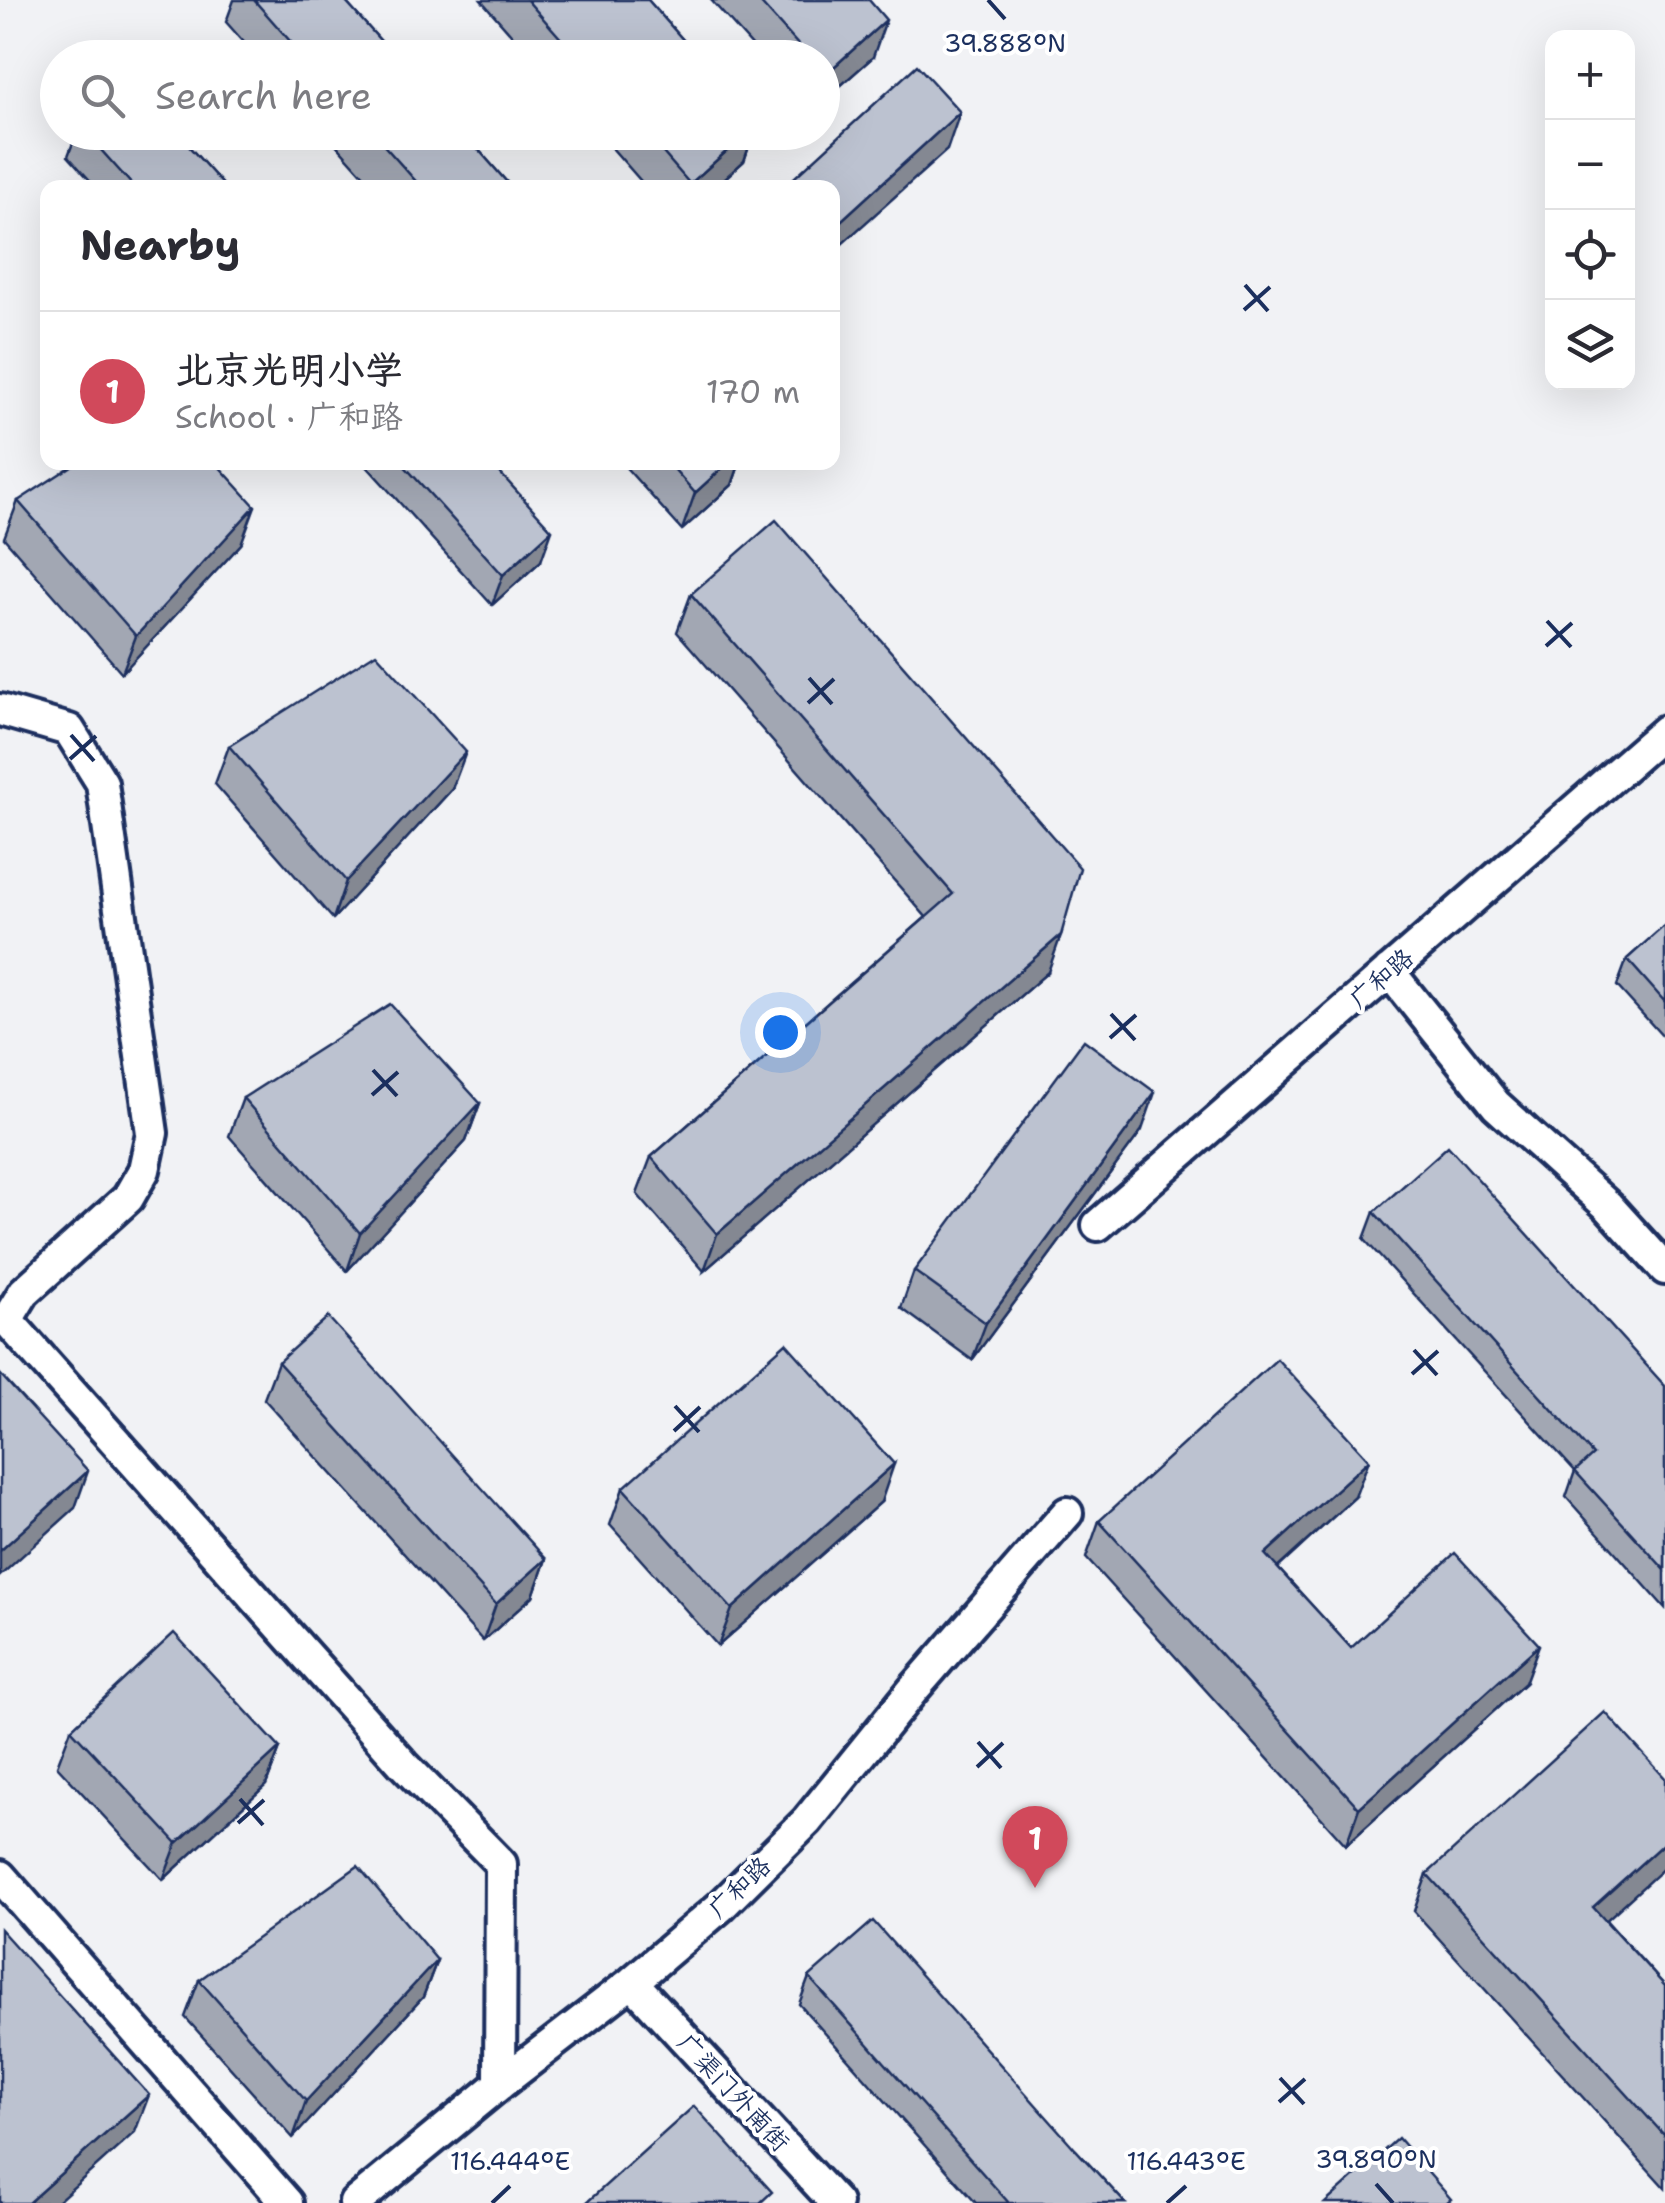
<!DOCTYPE html>
<html lang="en">
<head>
<meta charset="utf-8">
<style>
	:root { --surface:#fff; --page:#f2f2f3; --text:#2b2b33; --muted:#7c7c81; --line:#e1e1e2; --accent:#d1495b }
	body { margin:0; font-family:"Shantell Sans","LXGW WenKai TC",sans-serif; background:var(--page); color:var(--text) }
	.controls { position:absolute; right:30px; top:30px; display:grid; overflow:hidden; border-radius:20px; box-shadow:0 10px 40px #0002 }
	.controls button { width:90px; height:90px; display:grid; place-items:center; padding:0; border:0; border-bottom:2px solid var(--line); background:var(--surface); color:var(--text); font:50px sans-serif }
	.you { position:absolute; left:780px; top:1032px; width:35px; height:35px; margin:-25px; border:8px solid #fff; border-radius:50%; background:#1a73e8; box-shadow:0 0 0 15px #1a73e833 }
	.badge { display:grid; place-items:center; width:65px; height:65px; border-radius:50%; background:var(--accent); color:#fff; font-size:32px; font-weight:700 }
	.pin { position:absolute; translate:-50% -82px; filter:drop-shadow(0 2px 5px #0008) }
	.pin::after { content:''; position:absolute; top:52px; width:35px; height:30px; background:inherit; clip-path:polygon(0 0,100% 0,50% 100%) }
	.list { margin:0; padding:0; list-style:none }
	h2 { display:flex; justify-content:space-between; align-items:center; height:130px; margin:0; padding:0 40px; font-size:42px }
	h2 small { font-size:32px; font-weight:400; color:var(--muted) }
	.list li { display:grid; grid-template-columns:65px 1fr auto; gap:30px; align-items:center; box-sizing:border-box; height:160px; padding:0 40px; border-top:2px solid var(--line) }
	.list b { display:block; font-size:38px; white-space:nowrap }
	.list p { margin:0; font-size:32px; white-space:nowrap; color:var(--muted) }
	.list em { font-size:32px; font-style:normal; color:var(--muted) }
	.icon { flex:none; width:55px; height:55px; fill:none; stroke:currentColor; stroke-width:2; stroke-linecap:round; stroke-linejoin:round }
	.map { position:relative; flex:none; width:1665px; height:2203px; overflow:hidden }
	.search { position:absolute; background:var(--surface); box-shadow:0 10px 40px #0002; left:40px; top:40px; width:800px; height:110px; display:flex; align-items:center; gap:25px; box-sizing:border-box; padding:0 35px; border-radius:55px; color:var(--muted); font-size:38px }
	.panel { position:absolute; background:var(--surface); box-shadow:0 10px 40px #0002; left:40px; top:180px; width:800px; height:290px; border-radius:20px }
	.map>svg:first-child { display:block }
	.lines { fill:none; stroke-linecap:round; stroke-linejoin:round }
	.street-casing { stroke:#1b2f5e; stroke-width:38 }
	.street { stroke:#fff; stroke-width:30 }
	.wall { fill:#a2a7b3; stroke:#1b2f5e; stroke-width:2.5 }
	.shaded-wall { fill:#848892; stroke:#1b2f5e; stroke-width:2.5 }
	.building { fill:#bcc2d0; stroke:#1b2f5e; stroke-width:2.5 }
	.ticks { fill:none; stroke:#1b2f5e; stroke-width:4 }
	.labels { text-anchor:middle; stroke-width:8; stroke-linejoin:round; paint-order:stroke }
	.street-label { font-size:25px; fill:#1b2f5e; stroke:#fff }
	.ticks-label { font-size:25px; text-anchor:middle; fill:#1b2f5e; stroke:#fff; stroke-width:8; stroke-linejoin:round; paint-order:stroke }
</style>
</head>
<body>
<div class="map">
<svg width="1665" height="2203" viewBox="0 0 1665 2203">
	<rect width="100%" height="100%" fill="#f1f2f5"/>
	<filter id="ink" filterUnits="userSpaceOnUse"><feTurbulence type="fractalNoise" baseFrequency=".01" numOctaves="2"/><feDisplacementMap in="SourceGraphic" scale="20" xChannelSelector="R" yChannelSelector="G"/><feConvolveMatrix kernelMatrix="1 2 1 2 8 2 1 2 1" color-interpolation-filters="sRGB"/></filter>
	<g filter="url(#ink)">
		<g class="lines">
			<g class="street-casing">
				<path id="street" d="M 0,710 L 69,730 L 102,783 L 152,1133 L 144,1170 L 128,1198 L 24,1292 L 7,1320
					M 1389,971 L 1496,1105 L 1608,1206 L 1665,1269
					M 1098,1225 L 1665,731
					M 0,1320 L 7,1320 L 404,1765 L 501,1864 L 500,2084
					M 0,1876 L 287,2203
					M 632,1982 L 836,2203
					M 355,2203 L 500,2084 L 632,1982 L 720,1907 L 807,1821 L 913,1690 L 1067,1513"/>
			</g>
			<use href="#street" class="street"/>
		</g>
		<path class="wall" d="M 234,0 L 344,0 L 396,58 L 258,58 L 226,22 Z
			M 481,0 L 648,0 L 699,58 L 532,58 Z
			M 711,0 L 869,0 L 873,57 L 822,102 L 822,58 L 763,58 Z
			M 77,132 L 176,132 L 226,188 L 97,188 L 68,156 Z
			M 325,132 L 463,132 L 512,188 L 375,188 Z
			M 598,132 L 754,132 L 744,161 L 714,188 L 647,188 Z
			M 363,462 L 490,462 L 541,561 L 492,605 Z
			M 621,462 L 740,462 L 732,485 L 682,530 Z
			M 18,501 L 241,544 L 122,673 L 4,538 Z
			M 691,594 L 1048,972 L 704,1271 L 637,1194 L 651,1157 L 926,917 L 677,632 Z
			M 229,746 L 452,789 L 333,919 L 215,784 Z
			M 1665,925 L 1665,1039 L 1617,986 L 1627,959 Z
			M 243,1098 L 480,1103 L 466,1141 L 347,1271 L 229,1136 Z
			M 1142,1130 L 972,1360 L 901,1308 L 914,1271 Z
			M 1374,1212 L 1665,1386 L 1665,1608 L 1566,1497 L 1575,1471 L 1364,1239 Z
			M 278,1362 L 546,1559 L 533,1596 L 483,1641 L 264,1399 Z
			M 623,1488 L 881,1502 L 718,1646 L 610,1525 Z
			M 1355,1497 L 1278,1568 L 1351,1648 L 1525,1683 L 1346,1845 L 1086,1558 L 1099,1521 Z
			M 71,1729 L 280,1748 L 266,1785 L 163,1880 L 57,1766 Z
			M 1427,1874 L 1606,1920 L 1665,1986 L 1665,2188 L 1414,1911 Z
			M 437,1960 L 423,1997 L 293,2138 L 185,2017 L 199,1980 Z
			M 809,1977 L 1076,2150 L 1125,2203 L 976,2203 L 799,2004 Z"/>
		<path class="shaded-wall" d="M 886,20 L 873,57 L 822,102 L 822,82 L 825,75 Z
			M 960,112 L 947,150 L 832,253 L 832,229 Z
			M 748,132 L 754,132 L 744,161 L 714,188 L 689,188 L 690,184 Z
			M 729,462 L 740,462 L 732,485 L 682,530 L 695,493 Z
			M 255,506 L 241,544 L 122,673 L 136,636 Z
			M 552,530 L 541,561 L 492,605 L 503,575 Z
			M 466,752 L 452,789 L 333,919 L 346,881 Z
			M 1061,935 L 1048,972 L 704,1271 L 717,1234 Z
			M 1155,1092 L 1142,1130 L 972,1360 L 986,1323 Z
			M 480,1103 L 466,1141 L 347,1271 L 360,1233 Z
			M 1369,1460 L 1355,1497 L 1252,1591 L 1265,1554 Z
			M 894,1464 L 881,1502 L 718,1646 L 732,1609 Z
			M 88,1471 L 75,1508 L 0,1576 L 0,1551 Z
			M 546,1559 L 533,1596 L 483,1641 L 496,1604 Z
			M 1539,1645 L 1525,1683 L 1346,1845 L 1359,1808 Z
			M 280,1748 L 266,1785 L 163,1880 L 177,1843 Z
			M 1665,1842 L 1665,1867 L 1580,1944 L 1593,1907 Z
			M 437,1960 L 423,1997 L 293,2138 L 306,2101 Z
			M 149,2095 L 135,2132 L 56,2203 L 28,2203 Z"/>
		<path class="building" d="M 254,0 L 344,0 L 396,58 L 305,58 Z
			M 527,0 L 648,0 L 699,58 L 578,58 Z
			M 758,0 L 869,0 L 886,20 L 825,75 L 822,72 L 822,58 L 810,58 Z
			M 917,65 L 960,112 L 832,229 L 832,188 L 783,188 Z
			M 85,132 L 176,132 L 226,188 L 135,188 Z
			M 372,132 L 463,132 L 512,188 L 422,188 Z
			M 645,132 L 748,132 L 690,184 Z
			M 78,462 L 215,462 L 255,506 L 136,636 L 18,501 Z
			M 401,462 L 490,462 L 552,530 L 503,575 Z
			M 668,462 L 729,462 L 695,493 Z
			M 776,520 L 1080,868 L 1061,935 L 717,1234 L 651,1157 L 953,894 L 691,594 Z
			M 376,653 L 466,752 L 346,881 L 229,746 Z
			M 1665,925 L 1665,1002 L 1627,959 Z
			M 390,1004 L 480,1103 L 360,1233 L 243,1098 Z
			M 1084,1040 L 1155,1092 L 986,1323 L 914,1271 Z
			M 1448,1146 L 1665,1386 L 1665,1570 L 1575,1471 L 1593,1455 L 1374,1212 Z
			M 328,1317 L 546,1559 L 496,1604 L 278,1362 Z
			M 786,1343 L 894,1464 L 732,1609 L 623,1488 Z
			M 1277,1359 L 1369,1460 L 1265,1554 L 1351,1648 L 1455,1553 L 1539,1645 L 1359,1808 L 1099,1521 Z
			M 0,1374 L 88,1471 L 0,1551 Z
			M 174,1633 L 280,1748 L 177,1843 L 71,1729 Z
			M 1605,1712 L 1665,1778 L 1665,1842 L 1593,1907 L 1665,1986 L 1665,2136 L 1427,1874 Z
			M 358,1866 L 437,1960 L 306,2101 L 199,1980 Z
			M 873,1921 L 1076,2150 L 1125,2203 L 1009,2203 L 809,1977 Z
			M 0,1929 L 149,2095 L 28,2203 L 0,2203 Z
			M 694,2106 L 772,2192 L 760,2203 L 586,2203 Z
			M 1398,2138 L 1451,2199 L 1446,2203 L 1325,2203 Z"/>
	</g>
	<path class="ticks" d="M 988,0 L 1005,19M 1245,285 L 1268,311M 1244,310 L 1270,287M 1547,621 L 1571,647M 1546,646 L 1572,623M 809,678 L 832,704M 808,703 L 834,679M 71,735 L 94,761M 70,759 L 96,736M 1111,1014 L 1135,1040M 1110,1038 L 1136,1015M 373,1070 L 397,1096M 372,1095 L 398,1072M 1414,1350 L 1437,1375M 1412,1374 L 1438,1351M 675,1406 L 699,1432M 674,1431 L 700,1407M 978,1742 L 1001,1768M 977,1767 L 1003,1743M 240,1799 L 263,1825M 238,1823 L 264,1800M 1280,2078 L 1304,2104M 1279,2102 L 1305,2079M 1376,2184 L 1393,2203M 492,2203 L 510,2186M 1167,2203 L 1186,2186"/>
	<g class="labels">
		<g class="street-label">
			<text transform="translate(1381 978) rotate(-41)" y="9">广和路</text>
			<text transform="translate(739 1887) rotate(-44)" y="9">广和路</text>
			<text transform="translate(734 2092) rotate(47)" y="9">广渠门外南街</text>
		</g>
	</g>
	<g class="ticks-label">
		<text x="1005" y="52">39.888°N</text>
		<text x="1376" y="2168">39.890°N</text>
		<text x="510" y="2170">116.444°E</text>
		<text x="1186" y="2170">116.443°E</text>
	</g>
</svg>
<div class="controls">
<button>+</button>
<button>−</button>
<button><svg class="icon" aria-label="locate" viewBox="0 0 24 24"><circle cx="12" cy="12" r="6"/><path d="M12 2v4M12 18v4M2 12h4M18 12h4"/></svg></button>
<button><svg class="icon" aria-label="layers" viewBox="0 0 24 24"><path d="M12 4l9 5-9 5-9-5zM3 14l9 5 9-5"/></svg></button>
</div>
<div class="you"></div>
<div class="pin badge" style="left:1035px;top:1888px">1</div>
<div class="search"><svg class="icon" aria-label="search" viewBox="0 0 24 24"><circle cx="10" cy="10" r="6"/><path d="M15 15l6 6"/></svg>Search here</div>
<section class="panel">
<h2>Nearby<small></small></h2>
<ul class="list">
<li><span class="badge">1</span><div><b>北京光明小学</b><p>School · 广和路</p></div><em>170 m</em></li>
</ul>
</section>
</div>
</body>
</html>
